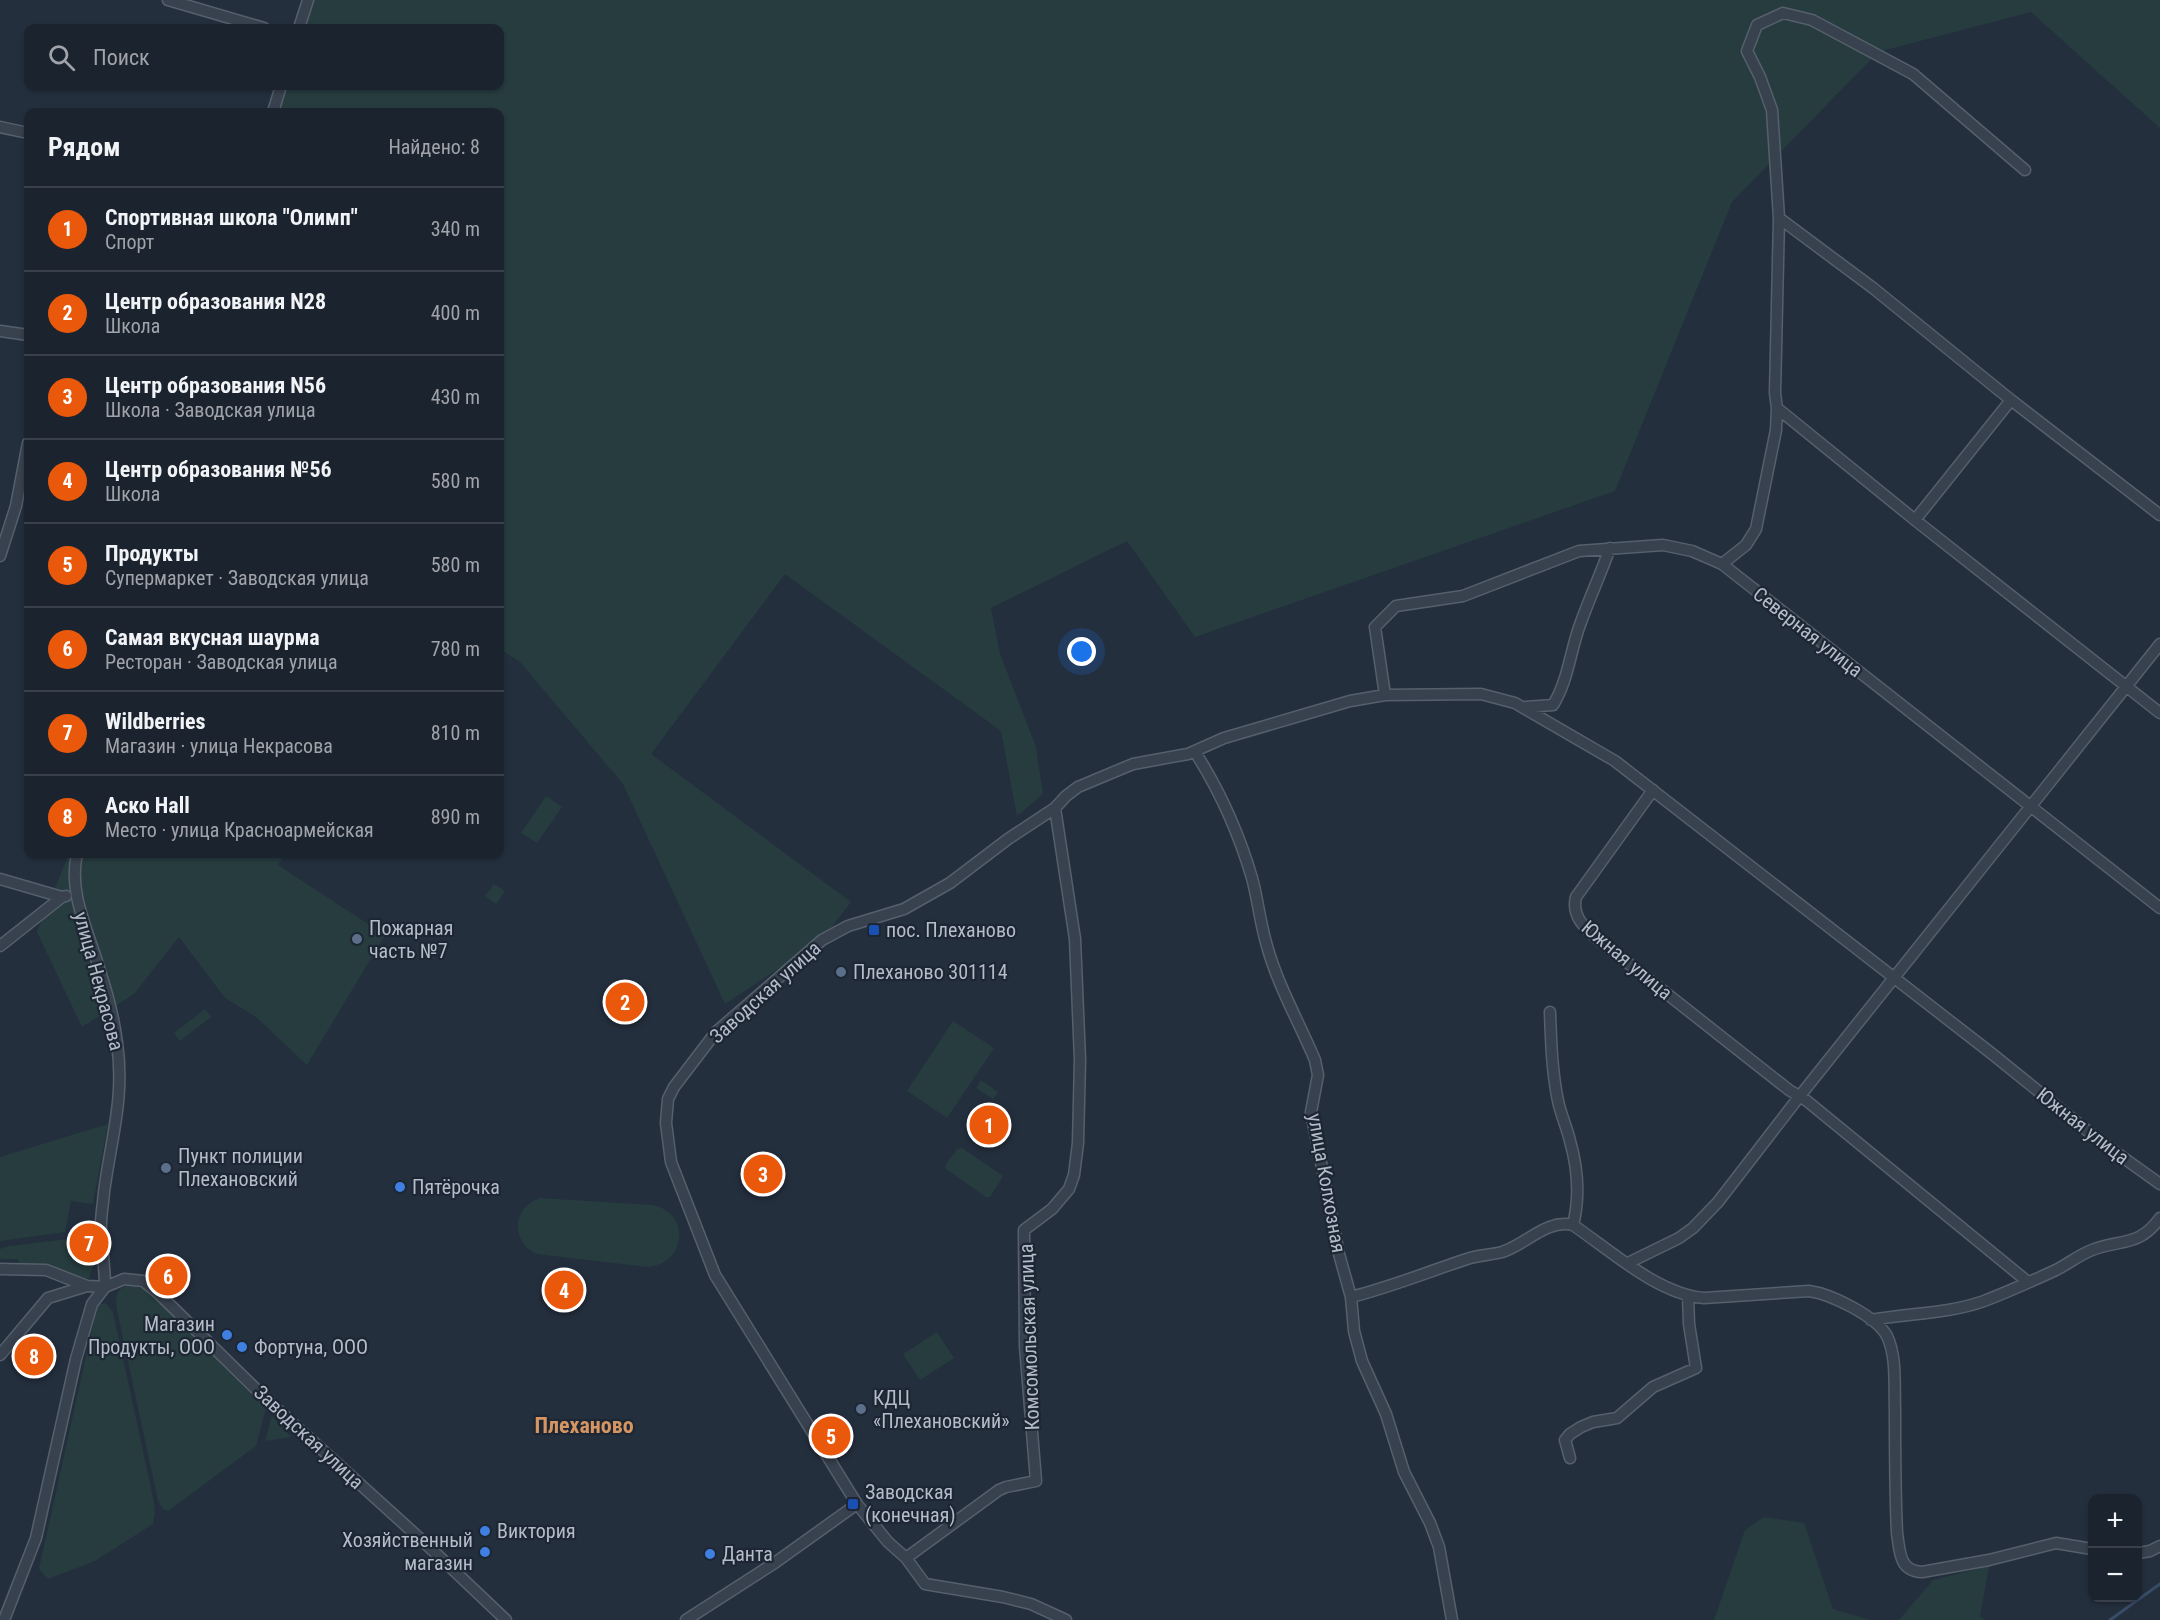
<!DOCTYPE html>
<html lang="ru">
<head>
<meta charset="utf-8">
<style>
	:root { --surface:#1b232e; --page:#282f3a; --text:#f1f3f6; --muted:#a0a4aa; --line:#39404a; --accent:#ea580c }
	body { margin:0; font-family:"Roboto Condensed",sans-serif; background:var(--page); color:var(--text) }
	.controls { position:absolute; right:18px; bottom:18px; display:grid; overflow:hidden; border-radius:12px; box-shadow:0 2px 4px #0004 }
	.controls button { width:54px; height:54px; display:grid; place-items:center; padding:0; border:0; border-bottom:2px solid var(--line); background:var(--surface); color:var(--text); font:30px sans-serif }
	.you { position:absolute; left:1082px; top:652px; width:21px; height:21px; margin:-15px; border:4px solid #fff; border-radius:50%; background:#1a73e8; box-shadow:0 0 0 9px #1a73e833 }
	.badge { display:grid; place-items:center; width:39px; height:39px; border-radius:50%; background:var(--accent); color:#fff; font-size:20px; font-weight:700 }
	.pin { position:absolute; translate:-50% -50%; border:3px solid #fff; box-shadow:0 2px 6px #0006 }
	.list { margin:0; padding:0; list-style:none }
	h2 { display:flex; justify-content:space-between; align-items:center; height:78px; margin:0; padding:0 24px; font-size:26px }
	h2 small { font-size:20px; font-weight:400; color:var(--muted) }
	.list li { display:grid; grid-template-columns:39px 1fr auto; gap:18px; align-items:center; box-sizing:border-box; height:84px; padding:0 24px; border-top:2px solid var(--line) }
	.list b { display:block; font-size:22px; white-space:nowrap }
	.list p { margin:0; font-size:20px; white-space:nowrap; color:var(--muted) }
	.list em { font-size:20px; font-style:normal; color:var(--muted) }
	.icon { flex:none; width:33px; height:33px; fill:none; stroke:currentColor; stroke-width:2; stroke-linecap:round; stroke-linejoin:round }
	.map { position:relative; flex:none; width:2160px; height:1620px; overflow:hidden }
	.search { position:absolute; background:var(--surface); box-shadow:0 2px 4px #0004; left:24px; top:24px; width:480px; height:66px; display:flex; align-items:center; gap:15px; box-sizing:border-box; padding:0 21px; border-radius:12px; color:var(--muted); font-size:22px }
	.panel { position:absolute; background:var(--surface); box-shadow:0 2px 4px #0004; left:24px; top:108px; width:480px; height:750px; border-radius:12px }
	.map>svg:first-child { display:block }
	.green { fill:#263c3f }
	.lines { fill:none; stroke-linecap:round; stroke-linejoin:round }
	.stream { stroke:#394c67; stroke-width:3 }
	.minor-casing { stroke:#565f6c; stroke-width:13 }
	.minor { stroke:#38414e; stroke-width:10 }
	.transit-dot { fill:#1a4fb4; stroke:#1d2633; stroke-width:2 }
	.service-dot { fill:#5c6f8a; stroke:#1d2633; stroke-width:2 }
	.shop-dot { fill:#3f7fe0; stroke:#1d2633; stroke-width:2 }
	.labels { text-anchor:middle; stroke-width:4.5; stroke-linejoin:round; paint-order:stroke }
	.street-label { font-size:20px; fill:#b4bcc9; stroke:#1d2633 }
	.poi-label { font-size:20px; fill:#b4bcc9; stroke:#1d2633; text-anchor:start }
	.quarter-label { font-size:22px; font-weight:bold; fill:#d59563; stroke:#1d2633 }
</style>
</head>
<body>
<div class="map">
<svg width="2160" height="1620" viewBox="0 0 2160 1620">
	<rect width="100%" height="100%" fill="#242f3e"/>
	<path class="green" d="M 311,0 L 2160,0 L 2160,128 L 2031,12 L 1878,52 L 1732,202 L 1615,491 L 1195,637 L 1127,541 L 991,608 L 1000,654 L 1036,747 L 1043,794 L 1017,816 L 1001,731 L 785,574 L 651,754 L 851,902 L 822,940 L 725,1004 L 623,784 L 520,662 L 500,649 L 500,112 L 279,112 L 287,86 L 500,86 L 500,28 L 303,28 Z
		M 546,796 L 562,807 L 537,843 L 521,833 Z
		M 69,854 L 285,854 L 278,865 L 385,935 L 307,1065 L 256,1017 L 225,998 L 179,937 L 134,994 L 82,1027 L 37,932 Z
		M 494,884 L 505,891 L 496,904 L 485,896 Z
		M 205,1009 L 211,1017 L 180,1041 L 174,1033 Z
		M 953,1021 L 994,1048 L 947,1118 L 907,1091 Z
		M 981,1080 L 998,1092 L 993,1099 L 976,1088 Z
		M 108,1124 L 93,1204 L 71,1201 L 65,1232 L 0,1241 L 0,1157 Z
		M 962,1148 L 1003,1176 L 990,1197 L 986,1197 L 946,1169 L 945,1166 L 957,1149 Z
		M 540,1198 L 652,1205 C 691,1212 687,1263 648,1267 L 537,1254 C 510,1242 512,1207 540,1198 Z
		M 77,1238 L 78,1254 L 92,1254 L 94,1263 L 89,1279 L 74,1276 L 55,1267 L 19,1264 L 18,1259 L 0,1259 L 0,1249 L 9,1246 Z
		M 132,1285 L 150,1292 L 266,1409 L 256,1446 L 168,1511 L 163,1509 L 158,1501 L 117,1310 C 115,1296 116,1286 132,1285 Z
		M 106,1303 L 113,1312 L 154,1502 L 155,1513 L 153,1524 L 95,1561 L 48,1579 L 39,1569 L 96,1311 L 99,1304 Z
		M 937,1332 L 954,1358 L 920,1380 L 903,1354 Z
		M 272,1416 L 291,1437 L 265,1441 Z
		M 1764,1517 L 1804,1523 L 1833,1609 L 1870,1620 L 1714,1620 L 1745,1530 Z
		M 1989,1566 L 1980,1617 L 1985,1620 L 1899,1620 L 1933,1580 Z"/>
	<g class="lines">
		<path class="stream" d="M 2110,1620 L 2160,1584"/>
		<g class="minor-casing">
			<path id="minor" d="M 168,0 L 264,28
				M 299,28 L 308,0
				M 273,112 L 281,86
				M 0,127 L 28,133
				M 1779,218 L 1873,288 L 2011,400 L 2160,515
				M 0,331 L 28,335
				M 1777,408 L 1915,520 L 2160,713
				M 1915,520 L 2011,400
				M 0,556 L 16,506 L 28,443
				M 1722,564 L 1746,545 L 1756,529 L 1776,430 L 1777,408 L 1775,393 L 1779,218 L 1772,110 L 1760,77 L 1747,51 L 1757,25 L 1783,13 L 1812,20 L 1913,74 L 2025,170
				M 1385,695 L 1375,627 L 1396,606 L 1463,596 L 1579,551 L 1663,545 L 1692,551 L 1722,564 L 2160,908
				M 1526,707 L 1553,705 C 1569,679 1570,650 1581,622 C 1590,597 1601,573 1610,548
				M 1195,752 C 1220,791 1239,834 1252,878 C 1258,900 1260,923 1267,946 C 1278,986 1299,1022 1315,1060 L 1318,1075 L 1311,1112 L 1339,1254 L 1351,1297 L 1354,1331 L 1362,1361 L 1386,1414 L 1404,1472 L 1430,1523 L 1439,1547 L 1452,1620
				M 1653,790 L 1576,897 C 1571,917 1586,929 1600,941 L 1789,1090 L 1807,1101 L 2028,1282
				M 77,854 C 68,893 88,930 99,968 C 107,992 114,1018 117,1043 C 125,1097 111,1139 104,1192 C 103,1205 100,1220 101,1232 C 102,1251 105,1268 105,1287
				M 0,879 L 62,897 L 66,896
				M 0,946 L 62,897
				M 1550,1012 C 1551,1042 1552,1072 1558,1101 C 1561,1115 1567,1128 1570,1141 C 1578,1169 1580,1197 1573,1225
				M 1628,1263 L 1679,1238 L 1693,1228 L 1718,1202 L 1799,1097 L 2160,644
				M 0,1269 L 46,1270 L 87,1286
				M 1351,1297 C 1391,1287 1430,1271 1470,1258 C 1480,1255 1491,1255 1502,1252 C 1527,1244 1546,1219 1573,1225 C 1611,1251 1658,1294 1704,1298 L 1809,1291 C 1831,1294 1876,1316 1887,1336 C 1897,1357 1894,1386 1895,1409 C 1895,1450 1895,1492 1897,1533 C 1900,1552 1899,1571 1922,1572 L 1989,1560 L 2056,1543 L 2092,1549
				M 1871,1320 C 1908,1313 1948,1314 1984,1301 C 2008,1292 2032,1281 2056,1270 C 2068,1264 2079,1255 2092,1250 C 2121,1239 2139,1247 2160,1218
				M 0,1355 L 48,1298 L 87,1286 L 105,1287
				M 1570,1458 L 1565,1440 L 1570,1434 L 1581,1427 L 1593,1422 L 1617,1418 L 1653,1387 L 1696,1368 L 1689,1324 L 1688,1296
				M 2138,1553 L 2150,1551 L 2160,1546
				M 906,1558 L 999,1490 L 1006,1487 L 1036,1481 L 1025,1346 L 1024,1230 L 1052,1209 L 1069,1189 L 1074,1175 L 1078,1143 L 1080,1060 L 1075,939 L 1055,808
				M 4,1620 L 36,1538 L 76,1359 L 92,1304 L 105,1287 L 124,1279 L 143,1281 L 156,1291 L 264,1397 L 426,1544 L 506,1620
				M 686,1620 L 776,1562 L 857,1504
				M 1066,1620 L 1031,1604 L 1003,1597 L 925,1584 L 906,1558 L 888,1542 L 857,1504 L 715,1275 L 671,1162 L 666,1123 L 668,1099 L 674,1087 L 716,1032 L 822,940 L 848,926 L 904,909 L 950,883 L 1008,839 L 1055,808 L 1066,796 L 1078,787 L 1133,764 L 1188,754 L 1224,738 L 1350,701 L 1385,695 L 1481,694 L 1515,703 L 1615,761 L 1991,1053 L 2100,1141 L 2160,1184"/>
		</g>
		<use href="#minor" class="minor"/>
	</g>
	<g class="transit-dot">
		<rect x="868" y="924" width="12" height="12" rx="3"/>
		<rect x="847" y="1498" width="12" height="12" rx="3"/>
	</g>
	<g class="service-dot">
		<circle cx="357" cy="939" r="6"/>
		<circle cx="841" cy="972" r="6"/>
		<circle cx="166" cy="1168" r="6"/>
		<circle cx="861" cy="1409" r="6"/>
	</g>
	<g class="shop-dot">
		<circle cx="400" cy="1187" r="6"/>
		<circle cx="227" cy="1335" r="6"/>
		<circle cx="242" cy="1347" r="6"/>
		<circle cx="485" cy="1531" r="6"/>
		<circle cx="485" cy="1552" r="6"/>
		<circle cx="710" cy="1554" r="6"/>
	</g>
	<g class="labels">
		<g class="street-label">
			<text transform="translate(1808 632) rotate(38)" y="7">Северная улица</text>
			<text transform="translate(1627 960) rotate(40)" y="7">Южная улица</text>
			<text transform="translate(99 981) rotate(75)" y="7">улица Некрасова</text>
			<text transform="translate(765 992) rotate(-42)" y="7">Заводская улица</text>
			<text transform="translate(2083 1126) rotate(38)" y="7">Южная улица</text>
			<text transform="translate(1327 1183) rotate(80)" y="7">улица Колхозная</text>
			<text transform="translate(1029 1337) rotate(-92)" y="7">Комсомольская улица</text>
			<text transform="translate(309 1437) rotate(43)" y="7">Заводская улица</text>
		</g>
		<g class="poi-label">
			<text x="369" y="935">Пожарная<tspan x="369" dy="23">часть №7</tspan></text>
			<text x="886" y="937">пос. Плеханово</text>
			<text x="853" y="979">Плеханово 301114</text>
			<text x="178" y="1163">Пункт полиции<tspan x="178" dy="23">Плехановский</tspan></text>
			<text x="412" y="1194">Пятёрочка</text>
			<text x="215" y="1331" text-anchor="end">Магазин<tspan x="215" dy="23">Продукты, ООО</tspan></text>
			<text x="254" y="1354">Фортуна, ООО</text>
			<text x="873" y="1405">КДЦ<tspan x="873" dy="23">«Плехановский»</tspan></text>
			<text x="865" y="1499">Заводская<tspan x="865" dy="23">(конечная)</tspan></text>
			<text x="497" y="1538">Виктория</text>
			<text x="473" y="1547" text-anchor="end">Хозяйственный<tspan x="473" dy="23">магазин</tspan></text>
			<text x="722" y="1561">Данта</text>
		</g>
		<g class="quarter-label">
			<text x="584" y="1433">Плеханово</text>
		</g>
	</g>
</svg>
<div class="controls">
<button>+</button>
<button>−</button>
</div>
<div class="you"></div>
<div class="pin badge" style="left:989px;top:1125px">1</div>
<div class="pin badge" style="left:625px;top:1002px">2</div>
<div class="pin badge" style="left:763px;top:1174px">3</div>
<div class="pin badge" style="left:564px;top:1290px">4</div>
<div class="pin badge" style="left:831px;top:1436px">5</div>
<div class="pin badge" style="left:168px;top:1276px">6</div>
<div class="pin badge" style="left:89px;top:1243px">7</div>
<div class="pin badge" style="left:34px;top:1356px">8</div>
<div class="search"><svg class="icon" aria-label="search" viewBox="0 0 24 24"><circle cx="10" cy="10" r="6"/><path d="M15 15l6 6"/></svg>Поиск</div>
<section class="panel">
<h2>Рядом<small>Найдено: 8</small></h2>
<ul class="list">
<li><span class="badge">1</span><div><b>Спортивная школа &quot;Олимп&quot;</b><p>Спорт</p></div><em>340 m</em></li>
<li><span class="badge">2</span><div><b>Центр образования N28</b><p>Школа</p></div><em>400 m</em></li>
<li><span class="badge">3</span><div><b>Центр образования N56</b><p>Школа · Заводская улица</p></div><em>430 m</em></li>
<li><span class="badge">4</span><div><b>Центр образования №56</b><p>Школа</p></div><em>580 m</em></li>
<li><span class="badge">5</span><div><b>Продукты</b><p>Супермаркет · Заводская улица</p></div><em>580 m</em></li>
<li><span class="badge">6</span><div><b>Самая вкусная шаурма</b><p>Ресторан · Заводская улица</p></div><em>780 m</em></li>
<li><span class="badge">7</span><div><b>Wildberries</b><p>Магазин · улица Некрасова</p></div><em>810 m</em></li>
<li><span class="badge">8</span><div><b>Аско Hall</b><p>Место · улица Красноармейская</p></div><em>890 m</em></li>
</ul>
</section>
</div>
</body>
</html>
